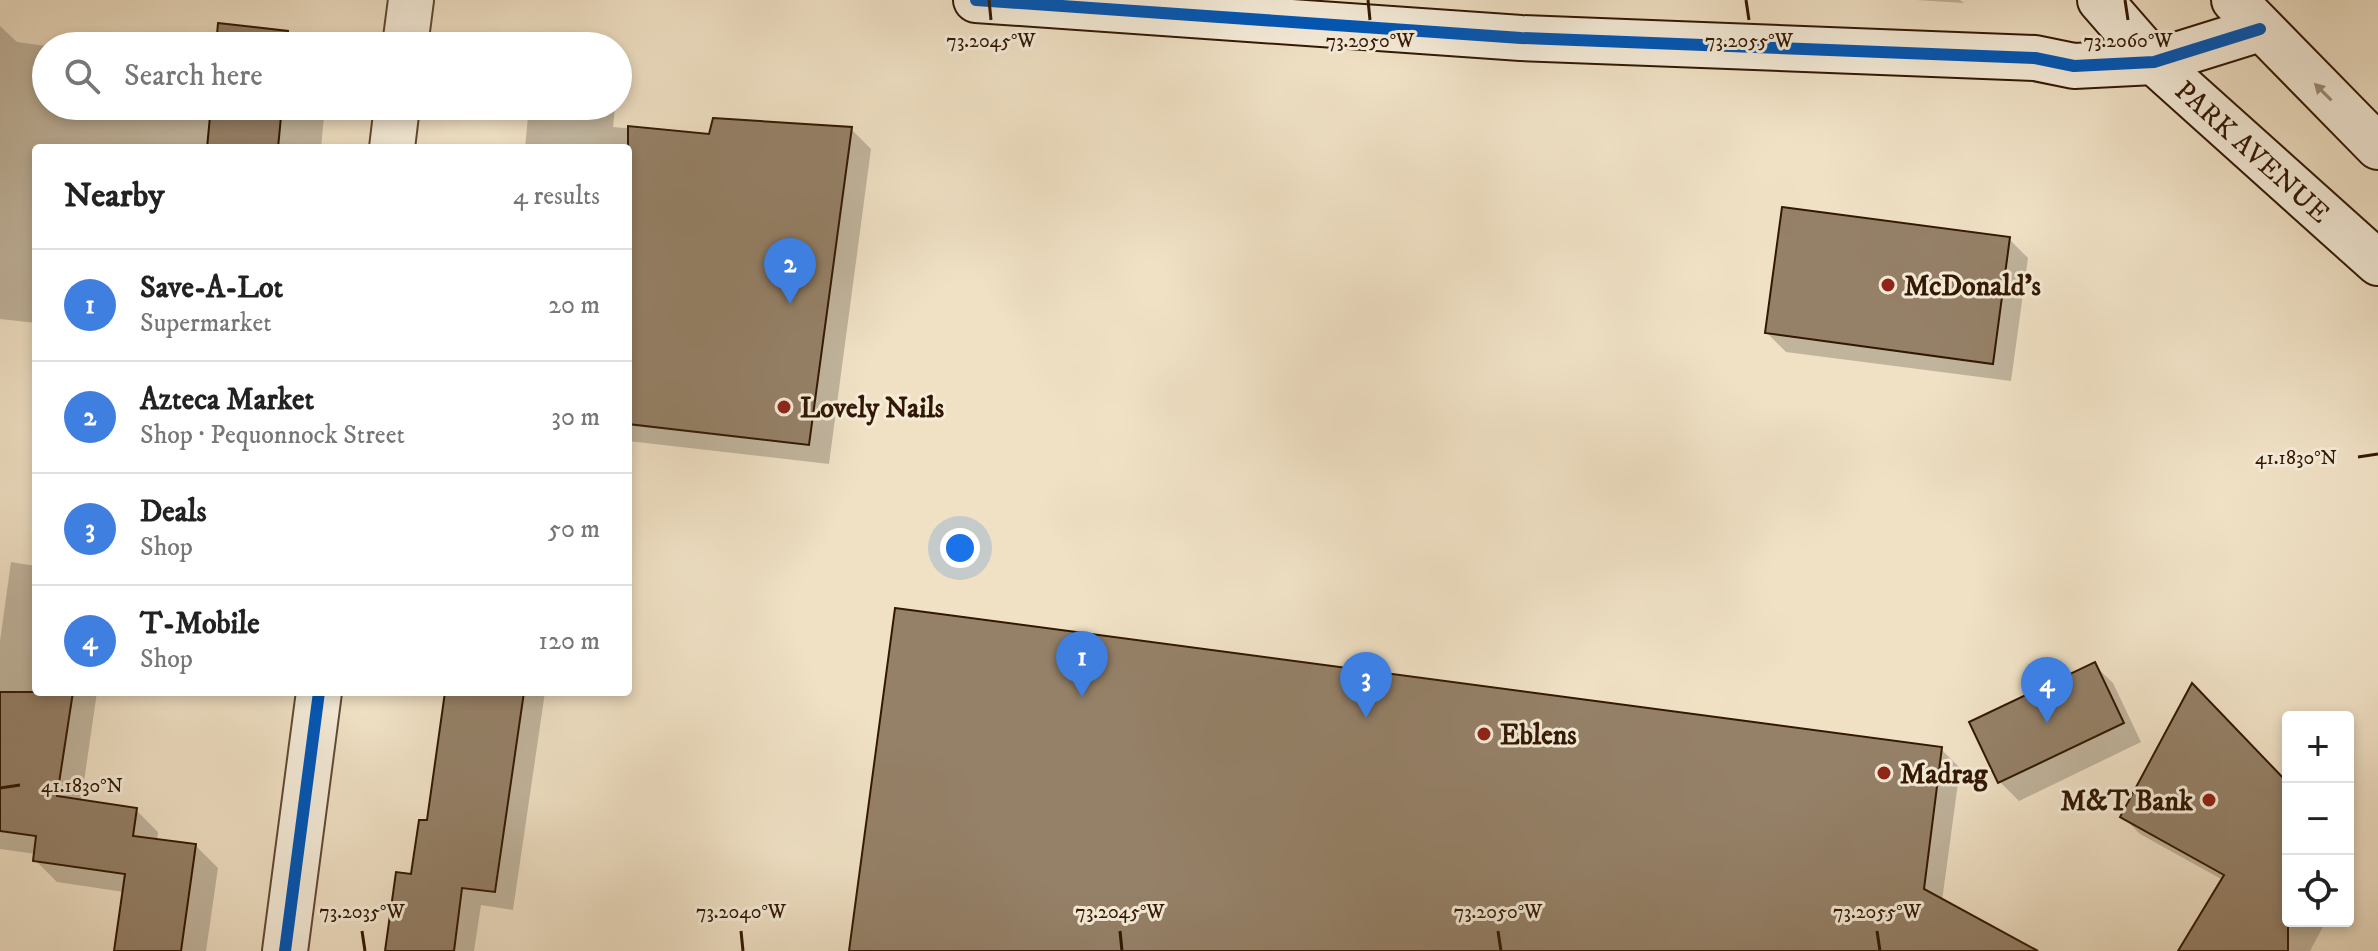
<!DOCTYPE html>
<html lang="en">
<head>
<meta charset="utf-8">
<style>
	:root { --surface:#fff; --page:#f2f2f2; --text:#222; --muted:#767676; --line:#e0e0e0; --accent:#d93025 }
	body { margin:0; font-family:"IM FELL DW Pica",serif; background:var(--page); color:var(--text) }
	.controls { position:absolute; right:24px; bottom:24px; display:grid; overflow:hidden; border-radius:8px; box-shadow:0 4px 12px #0003 }
	.controls button { width:72px; height:72px; display:grid; place-items:center; padding:0; border:0; border-bottom:2px solid var(--line); background:var(--surface); color:var(--text); font:40px sans-serif }
	.you { position:absolute; left:960px; top:548px; width:28px; height:28px; margin:-20px; border:6px solid #fff; border-radius:50%; background:#1a73e8; box-shadow:0 0 0 12px #1a73e833 }
	.badge { display:grid; place-items:center; width:52px; height:52px; border-radius:50%; background:var(--accent); color:#fff; font-size:26px; font-weight:700 }
	.pin { position:absolute; translate:-50% -66px; filter:drop-shadow(0 2px 4px #0008) }
	.pin::after { content:''; position:absolute; top:42px; width:28px; height:24px; background:inherit; clip-path:polygon(0 0,100% 0,50% 100%) }
	.list { margin:0; padding:0; list-style:none }
	h2 { display:flex; justify-content:space-between; align-items:center; height:104px; margin:0; padding:0 32px; font-size:34px }
	h2 small { font-size:26px; font-weight:400; color:var(--muted) }
	.list li { display:grid; grid-template-columns:52px 1fr auto; gap:24px; align-items:center; box-sizing:border-box; height:112px; padding:0 32px; border-top:2px solid var(--line) }
	.list b { display:block; font-size:30px; white-space:nowrap }
	.list p { margin:0; font-size:26px; white-space:nowrap; color:var(--muted) }
	.list em { font-size:26px; font-style:normal; color:var(--muted) }
	.icon { flex:none; width:44px; height:44px; fill:none; stroke:currentColor; stroke-width:2; stroke-linecap:round; stroke-linejoin:round }
	.map { position:relative; flex:none; width:2378px; height:951px; overflow:hidden }
	.search { position:absolute; background:var(--surface); box-shadow:0 4px 12px #0003; left:32px; top:32px; width:600px; height:88px; display:flex; align-items:center; gap:20px; box-sizing:border-box; padding:0 28px; border-radius:44px; color:var(--muted); font-size:30px }
	.panel { position:absolute; background:var(--surface); box-shadow:0 4px 12px #0003; left:32px; top:144px; width:600px; height:552px; border-radius:8px }
	.map>svg:first-child { display:block }
	.shadow { fill:#0003 }
	.building { fill:#958168; stroke:#321803; stroke-width:2 }
	.lines { fill:none; stroke-linecap:round; stroke-linejoin:round }
	.street-casing { stroke:#624a34; stroke-width:48 }
	.secondary-casing { stroke:#321803; stroke-width:48 }
	.street { stroke:#f5ecd9; stroke-width:44 }
	.secondary { stroke:#f5ecd9; stroke-width:44 }
	.cycleway-casing { stroke:#f5ecd9; stroke-width:17 }
	.cycleway { stroke:#0057b8; stroke-width:12 }
	.oneway { fill:#9d8d79 }
	.ticks { fill:none; stroke:#321803; stroke-width:3 }
	.poi-dot { fill:#8f2418; stroke:#f5ecd9; stroke-width:3 }
	.labels { text-anchor:middle; stroke-width:6; stroke-linejoin:round; paint-order:stroke }
	.street-label { font-size:28px; fill:#321803; stroke:#f5ecd9 }
	.poi-label { font-size:28px; font-weight:bold; fill:#321803; stroke:#f5ecd9; text-anchor:start }
	.ticks-label { font-size:20px; text-anchor:middle; fill:#321803; stroke:#f5ecd9; stroke-width:6; stroke-linejoin:round; paint-order:stroke }
</style>
</head>
<body>
<div class="map">
<svg width="2378" height="951" viewBox="0 0 2378 951">
	<rect width="100%" height="100%" fill="#f0e1c5"/>
	<filter id="stains"><feTurbulence type="fractalNoise" baseFrequency=".0025" numOctaves="4"/><feColorMatrix values="0 0 0 0 .2 0 0 0 0 .09 0 0 0 0 .02 0 0 0 .5 -.17"/></filter>
	<radialGradient id="worn" r=".72"><stop offset=".6" stop-color="#630" stop-opacity="0"/><stop offset="1" stop-color="#630" stop-opacity=".3"/></radialGradient>
	<path class="shadow" d="M 1916,0 L 1960,0 L 1964,3 Z
		M 0,26 L 17,42 L 46,46 L 46,106 L 325,106 L 321,148 L 36,148 L 36,323 L 0,319 Z
		M 287,33 L 300,46 L 218,46 Z
		M 529,106 L 615,106 L 613,127 L 710,136 L 851,129 L 871,149 L 829,464 L 628,441 L 628,148 L 525,148 Z
		M 2009,239 L 2028,258 L 2011,381 L 1786,352 L 1767,333 Z
		M 11,562 L 36,566 L 36,692 L 97,692 L 81,802 L 136,810 L 158,832 L 157,841 L 196,846 L 218,868 L 206,951 L 116,951 L 124,892 L 57,882 L 35,860 L 36,854 L 0,849 L 0,641 Z
		M 2094,665 L 2113,683 L 2141,742 L 2019,801 L 2000,782 Z
		M 447,692 L 545,692 L 513,910 L 481,905 L 474,951 L 387,951 L 428,823 Z
		M 1941,749 L 1960,768 L 1942,901 L 2027,951 L 852,951 Z
		M 2288,785 L 2288,921 L 2326,921 L 2310,951 L 2180,951 L 2223,880 L 2140,834 L 2123,817 Z
		M 2348,848 L 2352,852 L 2352,874 L 2348,881 Z"/>
	<path class="building" d="M 218,23 L 288,31 L 287,46 L 216,46 Z
		M 211,106 L 282,106 L 278,148 L 207,148 Z
		M 713,118 L 852,127 L 809,445 L 628,424 L 628,126 L 709,134 Z
		M 1782,207 L 2010,237 L 1993,364 L 1765,333 Z
		M 895,608 L 1942,747 L 1924,889 L 2038,951 L 849,951 Z
		M 2095,662 L 2124,723 L 1998,783 L 1969,722 Z
		M 2192,683 L 2288,783 L 2288,951 L 2178,951 L 2224,875 L 2120,817 Z
		M 0,692 L 73,692 L 57,796 L 137,808 L 133,836 L 196,844 L 181,951 L 114,951 L 125,874 L 33,861 L 36,836 L 0,831 Z
		M 445,692 L 524,692 L 495,892 L 462,888 L 454,951 L 385,951 L 396,872 L 411,874 L 419,820 L 427,820 Z"/>
	<g class="lines">
		<g class="street-casing">
			<path id="street" d="M 405,46 L 411,0
				M 392,148 L 397,106
				M 285,951 L 319,692"/>
		</g>
		<g class="secondary-casing">
			<path id="secondary" d="M 976,0 L 1521,38 L 2035,58 L 2074,66 L 2154,62 L 2260,29
				M 2100,0 L 2154,62 L 2378,263
				M 2234,0 L 2378,147"/>
		</g>
		<use href="#street" class="street"/>
		<use href="#secondary" class="secondary"/>
		<g class="cycleway-casing">
			<path id="cycleway" d="M 976,0 L 1521,38 L 2035,58 L 2074,66 L 2154,62 L 2260,29
				M 285,951 L 319,692"/>
		</g>
		<use href="#cycleway" class="cycleway"/>
	</g>
	<defs><path id="oneway-solid" d="M-6-.8H1V-3.2L6.5 0L1 3.2V.8H-6Z" transform="scale(2)"/></defs>
	<use class="oneway" href="#oneway-solid" transform="translate(2323 92) rotate(-135)"/>
	<path class="ticks" d="M 989,0 L 991,20M 1368,0 L 1370,20M 1746,0 L 1749,20M 2125,0 L 2128,20M 2358,457 L 2378,454M 0,788 L 20,785M 362,931 L 365,951M 741,931 L 743,951M 1120,931 L 1122,951M 1498,931 L 1501,951M 1877,931 L 1880,951"/>
	<g class="poi-dot">
		<circle cx="1888" cy="285" r="8"/>
		<circle cx="784" cy="407" r="8"/>
		<circle cx="1484" cy="734" r="8"/>
		<circle cx="1884" cy="773" r="8"/>
		<circle cx="2209" cy="800" r="8"/>
	</g>
	<g class="labels">
		<g class="street-label">
			<text transform="translate(2253 151) rotate(42)" y="10">PARK AVENUE</text>
		</g>
		<g class="poi-label">
			<text x="1904" y="295">McDonald's</text>
			<text x="800" y="417">Lovely Nails</text>
			<text x="1500" y="744">Eblens</text>
			<text x="1900" y="783">Madrag</text>
			<text x="2193" y="810" text-anchor="end">M&amp;T Bank</text>
		</g>
	</g>
	<g class="ticks-label">
		<text x="991" y="47">73.2045°W</text>
		<text x="1370" y="47">73.2050°W</text>
		<text x="1749" y="47">73.2055°W</text>
		<text x="2128" y="47">73.2060°W</text>
		<text x="2296" y="464">41.1830°N</text>
		<text x="82" y="792">41.1830°N</text>
		<text x="362" y="918">73.2035°W</text>
		<text x="741" y="918">73.2040°W</text>
		<text x="1120" y="918">73.2045°W</text>
		<text x="1498" y="918">73.2050°W</text>
		<text x="1877" y="918">73.2055°W</text>
	</g>
	<rect width="100%" height="100%" filter="url(#stains)"/>
	<rect width="100%" height="100%" fill="url(#worn)"/>
</svg>
<div class="controls">
<button>+</button>
<button>−</button>
<button><svg class="icon" aria-label="locate" viewBox="0 0 24 24"><circle cx="12" cy="12" r="6"/><path d="M12 2v4M12 18v4M2 12h4M18 12h4"/></svg></button>
</div>
<div class="you"></div>
<div class="pin badge" style="left:1082px;top:697px;background:#3f7fe0">1</div>
<div class="pin badge" style="left:790px;top:304px;background:#3f7fe0">2</div>
<div class="pin badge" style="left:1366px;top:718px;background:#3f7fe0">3</div>
<div class="pin badge" style="left:2047px;top:723px;background:#3f7fe0">4</div>
<div class="search"><svg class="icon" aria-label="search" viewBox="0 0 24 24"><circle cx="10" cy="10" r="6"/><path d="M15 15l6 6"/></svg>Search here</div>
<section class="panel">
<h2>Nearby<small>4 results</small></h2>
<ul class="list">
<li><span class="badge" style="background:#3f7fe0">1</span><div><b>Save-A-Lot</b><p>Supermarket</p></div><em>20 m</em></li>
<li><span class="badge" style="background:#3f7fe0">2</span><div><b>Azteca Market</b><p>Shop · Pequonnock Street</p></div><em>30 m</em></li>
<li><span class="badge" style="background:#3f7fe0">3</span><div><b>Deals</b><p>Shop</p></div><em>50 m</em></li>
<li><span class="badge" style="background:#3f7fe0">4</span><div><b>T-Mobile</b><p>Shop</p></div><em>120 m</em></li>
</ul>
</section>
</div>
</body>
</html>
